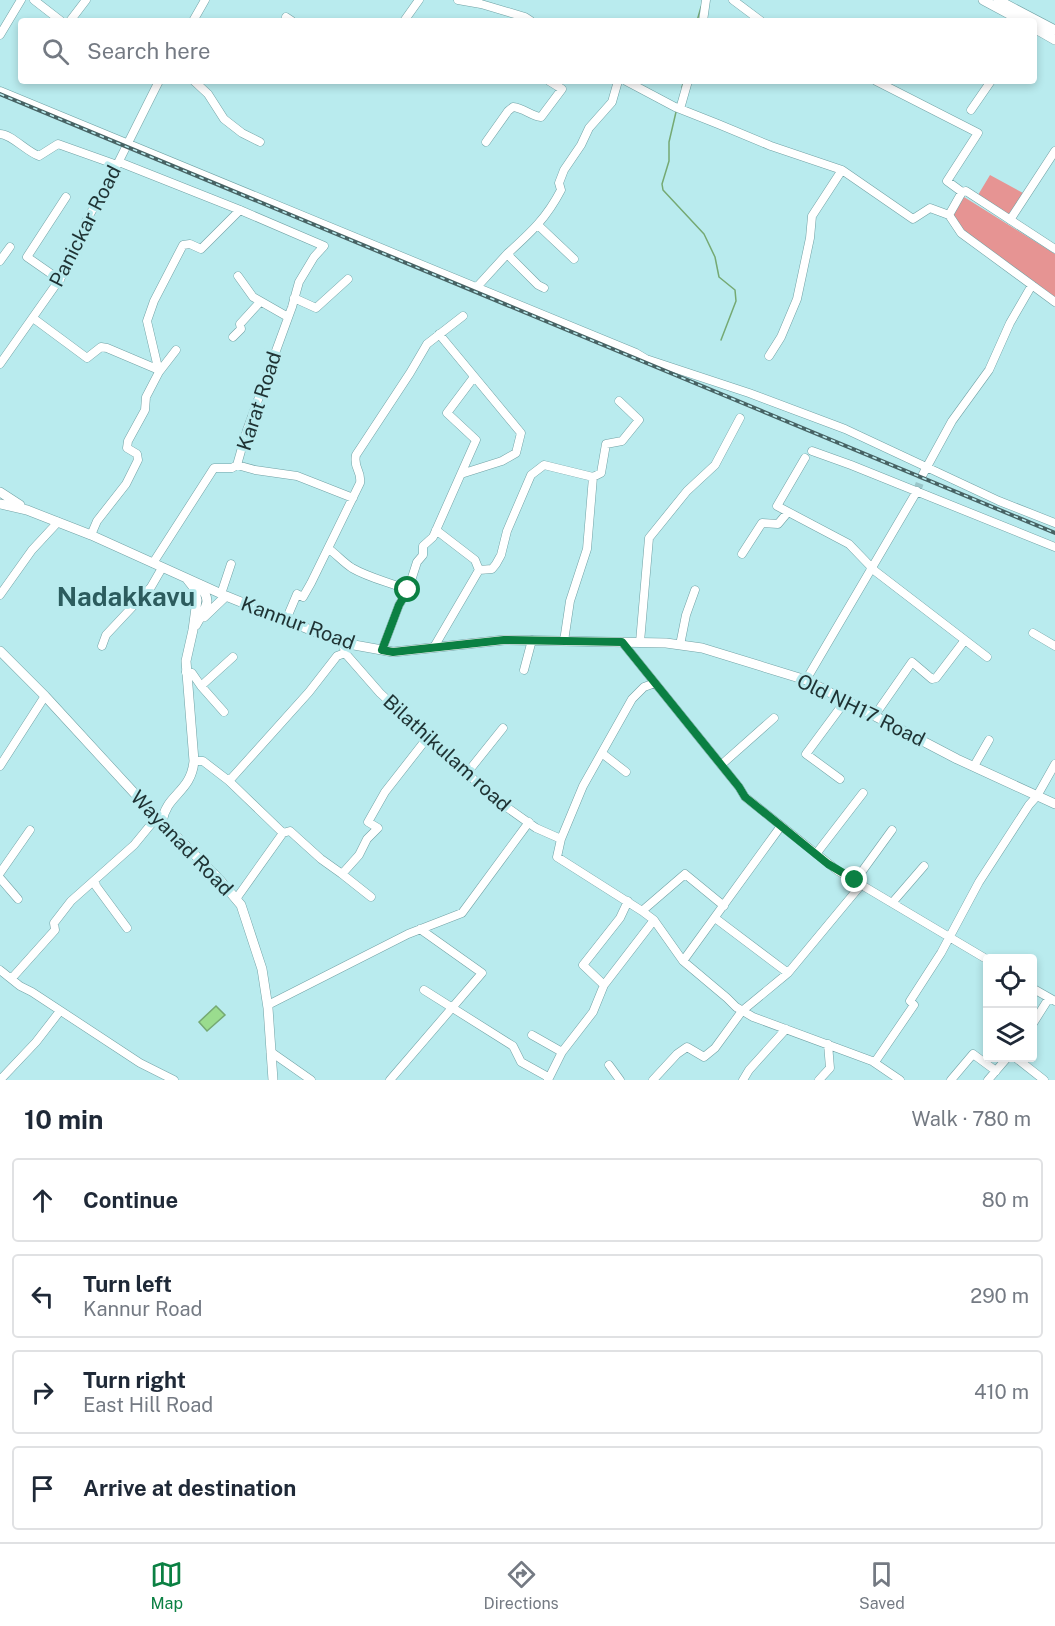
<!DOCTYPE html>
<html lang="en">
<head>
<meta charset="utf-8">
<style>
	:root { --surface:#fff; --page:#f2f2f3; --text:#1f2937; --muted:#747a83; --line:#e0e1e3; --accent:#0b8043 }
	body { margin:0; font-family:"Public Sans",sans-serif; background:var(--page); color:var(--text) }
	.controls { position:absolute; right:18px; bottom:18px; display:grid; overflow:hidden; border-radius:6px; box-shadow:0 3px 9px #0003 }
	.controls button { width:54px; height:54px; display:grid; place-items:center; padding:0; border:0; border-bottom:2px solid var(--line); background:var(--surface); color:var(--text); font:30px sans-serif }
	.stop { position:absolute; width:18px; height:18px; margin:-14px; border:4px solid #0b8043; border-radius:50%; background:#fff }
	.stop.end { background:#0b8043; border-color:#fff; box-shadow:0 2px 6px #0008 }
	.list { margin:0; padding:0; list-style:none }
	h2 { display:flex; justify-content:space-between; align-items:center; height:78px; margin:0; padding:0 24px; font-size:26px }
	h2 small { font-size:20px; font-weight:400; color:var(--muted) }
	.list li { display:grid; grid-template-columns:39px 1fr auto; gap:18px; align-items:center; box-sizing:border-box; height:84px; margin:0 12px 12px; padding:0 12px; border:2px solid var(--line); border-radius:6px }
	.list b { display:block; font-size:22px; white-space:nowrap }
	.list p { margin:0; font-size:20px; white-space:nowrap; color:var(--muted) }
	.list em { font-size:20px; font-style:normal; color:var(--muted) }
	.icon { flex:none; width:33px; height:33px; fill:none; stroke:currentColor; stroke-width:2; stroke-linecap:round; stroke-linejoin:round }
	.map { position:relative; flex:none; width:1055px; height:1080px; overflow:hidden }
	.search { position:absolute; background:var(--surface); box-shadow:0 3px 9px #0003; left:18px; right:18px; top:18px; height:66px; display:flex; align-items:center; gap:15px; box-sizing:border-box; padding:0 21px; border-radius:6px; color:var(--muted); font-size:22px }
	.sheet { height:462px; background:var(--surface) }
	nav { display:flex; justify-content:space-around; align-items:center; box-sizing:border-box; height:84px; border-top:2px solid var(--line); background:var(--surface); font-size:16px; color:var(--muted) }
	nav a { display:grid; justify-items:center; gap:3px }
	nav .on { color:var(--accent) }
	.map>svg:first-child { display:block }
	.green { fill:#e69493 }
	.water { fill:#9adc8e; stroke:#75a973; stroke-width:1.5 }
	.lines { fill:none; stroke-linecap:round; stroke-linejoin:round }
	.stream { stroke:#75a973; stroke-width:1.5 }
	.minor-tunnel { stroke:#9ac6c9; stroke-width:8; stroke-dasharray:8 4; stroke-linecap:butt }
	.minor-casing { stroke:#71a2a5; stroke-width:9 }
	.major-casing { stroke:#71a2a5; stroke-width:10 }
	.minor { stroke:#fff; stroke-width:8 }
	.major { stroke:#fff; stroke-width:9 }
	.rail-casing { stroke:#476364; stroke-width:4 }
	.rail { stroke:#b9ebee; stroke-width:1.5; stroke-dasharray:4.5; stroke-linecap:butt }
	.route { stroke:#0b8043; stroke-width:8 }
	.labels { text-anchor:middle; stroke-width:6; stroke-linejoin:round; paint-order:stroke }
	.street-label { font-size:20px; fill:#1e3233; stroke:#b9ebee }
	.district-label { font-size:26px; font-weight:bold; fill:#2c5c5e; stroke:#b9ebee }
</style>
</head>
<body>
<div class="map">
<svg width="1055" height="1080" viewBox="0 0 1055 1080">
	<rect width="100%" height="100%" fill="#b9ebee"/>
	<path class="green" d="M 990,175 L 1023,193 L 1010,216 L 978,195 Z
		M 964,197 L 1055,254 L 1055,298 L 964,231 L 953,215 Z"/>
	<path class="water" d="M 216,1006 L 225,1015 L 207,1031 L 199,1022 Z"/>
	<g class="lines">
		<path class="stream" d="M 697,21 L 701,7
			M 682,87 L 684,81
			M 676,112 L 669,142 L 669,161 L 662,184 L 663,190 L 704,234 L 715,257 L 719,277 L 735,290 L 736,301 L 721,340"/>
		<path class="minor-tunnel" d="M 917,491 L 923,474"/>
		<g class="minor-casing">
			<path id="minor" d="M 34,0 L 61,21
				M 458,0 L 481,4 L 525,17 L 531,21
				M 733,0 L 761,21
				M 286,17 L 292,21
				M 70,21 L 86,0
				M 193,21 L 205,0
				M 404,21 L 419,0
				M 703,21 L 706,0
				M 0,35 L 21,0
				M 194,81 L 208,94 L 224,119 L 242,133 L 260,142
				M 626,81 L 675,107 L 718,124 L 771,146 L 842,170 L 913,219 L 930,208 L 949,215
				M 876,81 L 978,133 L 947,181 L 962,192
				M 0,91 L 636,353 L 646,359 L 749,393 L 845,429 L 999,501 L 1055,523
				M 680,109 L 688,81
				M 971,110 L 991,81
				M 0,134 C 11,134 27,152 39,156 L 58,144 L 117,165
				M 486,142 L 508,111 L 513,107 C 524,108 531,116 541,117 L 562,89 L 549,81
				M 119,162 L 240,210 L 324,246 L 314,257 L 299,282 L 292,307 L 247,430 L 237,465 L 232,468 L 214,468 L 153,563
				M 1010,220 L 1055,151
				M 539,226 L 574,259
				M 1055,249 L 966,191 L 962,192 L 949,215 L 961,233 L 1055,302
				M 0,261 L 10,247
				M 238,276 L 253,297 L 288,317
				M 60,280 L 27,257 L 66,197
				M 476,288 L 507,254
				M 544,288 L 538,285 L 507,254 C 530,233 546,219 561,190 L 559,183 L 564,170 L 581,145 L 589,128 L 612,102 L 618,81
				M 294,298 L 316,308 L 348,279
				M 33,318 L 87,358 L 101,347 L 107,348 L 159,370
				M 439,334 L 521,433 L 516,453 L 502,461 L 461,474
				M 233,337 L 241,329 L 240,324 L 260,302
				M 769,356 L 781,337 L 797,299 L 810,238 L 812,216 L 842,170
				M 0,364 L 69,266 L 86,221 L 109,181 L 159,81
				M 159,372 L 176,350
				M 812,451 L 851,465 L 1055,547
				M 805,458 L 777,506 L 849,544 L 875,571 L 987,657
				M 237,465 L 255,470 L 297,476 L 353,498
				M 923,474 L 952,421 L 989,370 L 1010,323 L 1032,285
				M 91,535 L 97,521 L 126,484 L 138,460 L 137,454 L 127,448 L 128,441 L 145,410 L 146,397 L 159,372 L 147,321 L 154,301 L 183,245 L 190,244 L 201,249 L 240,210
				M 329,549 C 337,555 344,563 352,568 C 369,578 389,582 408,590
				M 742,554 L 762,523 L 778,524 L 788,512
				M 479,570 L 492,569 L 496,564 L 501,555 L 507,531 L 531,475 L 544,465 L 593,477 L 601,473 L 606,444 L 622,441 L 639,420 L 619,401
				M 221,594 L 231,564
				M 0,595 L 32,550 L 58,522
				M 286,620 L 297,594 L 303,597 L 311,583 L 360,483 C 362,470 353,469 356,455 L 410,373 L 427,344 L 463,316
				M 1033,633 L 1055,646
				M 564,641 L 570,601 L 587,549 L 593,477
				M 622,642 L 739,787 L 745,797 L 838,871 L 988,960
				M 640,642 L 649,538 L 687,491 L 715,465 L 740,418
				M 343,643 L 345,653 L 380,693 L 495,799 L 536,828 L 561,839 L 557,857 L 642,911 L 685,874 L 724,906
				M 680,645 L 686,615 L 695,590
				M 102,646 L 106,635 L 151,587 L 162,568
				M 434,647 L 479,570 L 475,560 L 436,530
				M 382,650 L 399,605 L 408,590 L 417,562 L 423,555 L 423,546 L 433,537 L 476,440 L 447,413 L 474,377
				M 524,670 L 532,640
				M 186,672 L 192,673 L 201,686 L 224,712
				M 806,680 L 917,491
				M 201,686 L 233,657
				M 875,715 L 912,662 L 932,679 L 936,678 L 965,640
				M 603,754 L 626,772
				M 194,761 L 203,761 L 229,781 L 309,692 L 337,656 L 345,653
				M 721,765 L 774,718
				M 0,766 L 45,696
				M 974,766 L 989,740
				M 467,773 L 503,728
				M 840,779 L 806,754 L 846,700
				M 229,781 L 283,833 L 236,899
				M 283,833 L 290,831 L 321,859 L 342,874 L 359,855 L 367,839 L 378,828 L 368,822 L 385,792 L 428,737
				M 561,839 L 583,786 L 632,699 L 644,687 L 655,683
				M 816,854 L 863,793
				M 0,873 L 30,830
				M 342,874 L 371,897
				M 0,878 L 18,899
				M 95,880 L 96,886 L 127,928
				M 855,881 L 892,830
				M 892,903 L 924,866
				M 642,911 L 654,920 L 683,961 L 727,998 L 736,1007 L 753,1017 L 872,1061 L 900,1080
				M 715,918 L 788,973
				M 683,961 L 781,826
				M 0,970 L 20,986 L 32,992 L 140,1063 L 174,1080
				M 12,978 L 55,930 L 54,923 L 71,901 L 134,845 L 157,817
				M 604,985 L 654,920
				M 1032,988 L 1055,1001
				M 424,990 L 513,1046 L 521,1062 L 548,1077
				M 268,1005 L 408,934 L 462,913 L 529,822
				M 1032,1025 L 1049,998
				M 532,1035 L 562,1052 L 593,1012 L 604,985 L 583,965 L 620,918 L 628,901
				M 271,1052 L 311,1080
				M 1016,1058 L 1044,1080
				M 875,1062 L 914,1005 L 910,1001 L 941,953 L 979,882 L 1029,805 L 1037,796 L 1055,764
				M 609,1065 L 620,1080
				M 0,1080 L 36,1042 L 60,1011
				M 390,1080 L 482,973 L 420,929
				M 548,1080 L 562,1052
				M 653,1080 L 677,1054 L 687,1047 L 704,1057 L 715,1048 L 742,1011 L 788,973 L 861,885
				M 743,1080 L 749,1070 L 786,1029
				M 819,1080 L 830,1068 L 828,1044
				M 951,1080 L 973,1054 L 996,1071
				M 988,1080 L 1007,1058"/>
		</g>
		<g class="major-casing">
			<path id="major" d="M 983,0 L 1022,21
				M 998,0 L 1055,30
				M 1034,28 L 1055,40
				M 0,492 L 20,505
				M 0,504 L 27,510 L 91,535 L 226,596 L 343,643 L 393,652 L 504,640 L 666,643 L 702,648 L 806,680 L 957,759 L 1055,804
				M 204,617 L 226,596
				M 196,625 C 204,609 215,601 198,585
				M 0,651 L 45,696 L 148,808 L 219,879 L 241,905 L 262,969 L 268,1008 L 273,1080
				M 162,822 C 166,794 191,793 194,761 L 186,661 L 193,630 L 197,600 L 194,588 L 187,579"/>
		</g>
		<use href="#minor" class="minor"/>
		<use href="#major" class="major"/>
		<g class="rail-casing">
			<path id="rail" d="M 0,94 L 1055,533"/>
		</g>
		<use href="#rail" class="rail"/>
	</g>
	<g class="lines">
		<path class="route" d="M 408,590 L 399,605 L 382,650 L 393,652 L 504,640 L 622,642 L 739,787 L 745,797 L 828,864 L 855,880"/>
	</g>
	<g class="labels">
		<g class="street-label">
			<text transform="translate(85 226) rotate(-63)" y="7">Panickar Road</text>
			<text transform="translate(259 401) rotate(-72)" y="7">Karat Road</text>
			<text transform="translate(298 623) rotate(20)" y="7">Kannur Road</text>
			<text transform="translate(861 710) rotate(26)" y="7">Old NH17 Road</text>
			<text transform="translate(447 753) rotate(42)" y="7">Bilathikulam road</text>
			<text transform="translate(182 843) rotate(46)" y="7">Wayanad Road</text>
		</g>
		<g class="district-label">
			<text x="126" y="606">Nadakkavu</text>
		</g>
	</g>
</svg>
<div class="controls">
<button><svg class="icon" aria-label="locate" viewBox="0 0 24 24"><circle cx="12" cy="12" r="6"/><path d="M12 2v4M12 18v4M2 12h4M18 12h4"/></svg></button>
<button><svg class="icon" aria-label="layers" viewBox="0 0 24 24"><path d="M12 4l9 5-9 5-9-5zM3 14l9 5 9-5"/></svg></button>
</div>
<div class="stop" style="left:408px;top:590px"></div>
<div class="stop end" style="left:855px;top:880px"></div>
<div class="search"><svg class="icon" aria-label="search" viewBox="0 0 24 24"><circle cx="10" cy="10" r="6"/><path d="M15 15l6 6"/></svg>Search here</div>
</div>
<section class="sheet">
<h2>10 min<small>Walk · 780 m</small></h2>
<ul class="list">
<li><svg class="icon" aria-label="ahead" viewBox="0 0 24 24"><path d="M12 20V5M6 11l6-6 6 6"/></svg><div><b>Continue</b></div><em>80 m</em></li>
<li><svg class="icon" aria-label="left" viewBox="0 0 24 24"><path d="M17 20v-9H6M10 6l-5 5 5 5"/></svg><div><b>Turn left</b><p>Kannur Road</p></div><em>290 m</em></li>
<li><svg class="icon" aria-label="right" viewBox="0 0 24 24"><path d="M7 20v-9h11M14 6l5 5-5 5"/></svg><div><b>Turn right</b><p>East Hill Road</p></div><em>410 m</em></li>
<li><svg class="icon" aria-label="arrive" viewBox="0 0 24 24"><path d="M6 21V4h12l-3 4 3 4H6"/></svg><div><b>Arrive at destination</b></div></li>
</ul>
</section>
<nav>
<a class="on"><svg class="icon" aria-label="map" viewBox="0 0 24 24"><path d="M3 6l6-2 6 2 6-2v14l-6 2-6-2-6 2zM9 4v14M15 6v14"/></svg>Map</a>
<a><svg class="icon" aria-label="directions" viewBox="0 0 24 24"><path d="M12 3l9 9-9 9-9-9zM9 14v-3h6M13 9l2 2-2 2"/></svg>Directions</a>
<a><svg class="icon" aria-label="saved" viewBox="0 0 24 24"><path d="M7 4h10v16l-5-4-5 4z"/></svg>Saved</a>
</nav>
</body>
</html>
